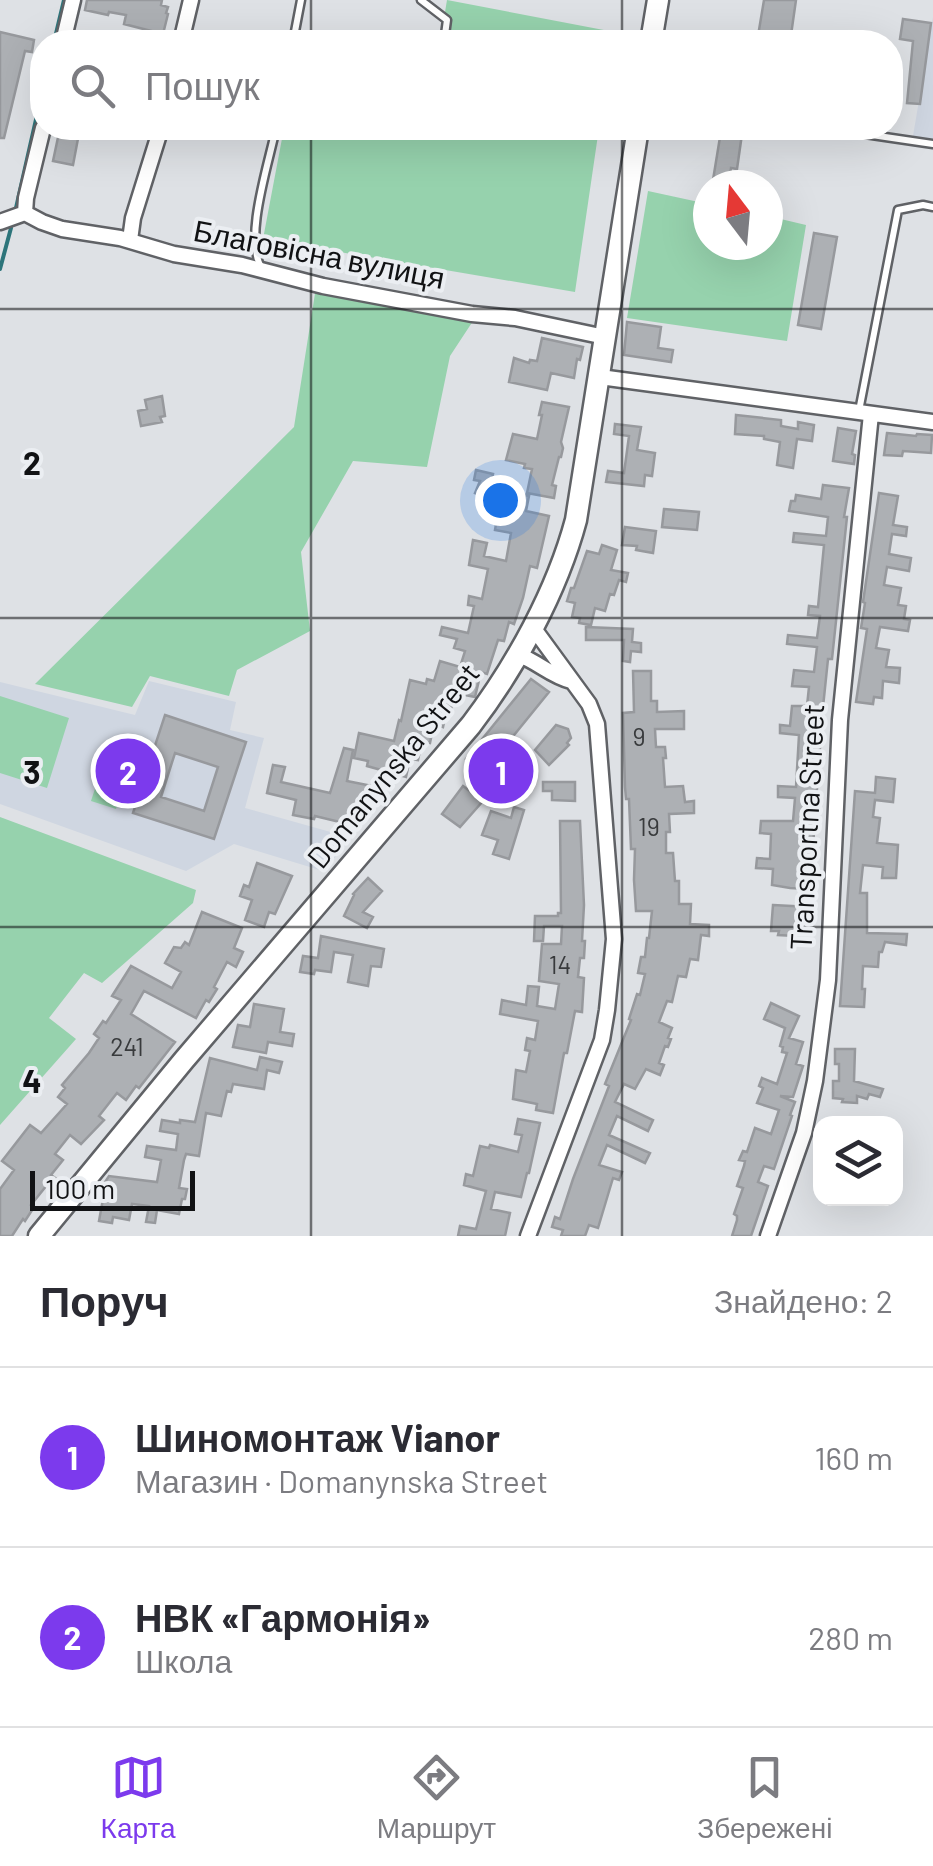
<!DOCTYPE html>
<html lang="uk">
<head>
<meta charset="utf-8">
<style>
	:root { --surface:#fff; --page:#f2f2f3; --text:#2b2b33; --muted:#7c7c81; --line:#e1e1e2; --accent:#7c3aed }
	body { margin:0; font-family:Barlow,sans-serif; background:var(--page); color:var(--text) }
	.controls { position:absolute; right:30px; bottom:30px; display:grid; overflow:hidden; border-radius:20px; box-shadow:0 10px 40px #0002 }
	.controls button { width:90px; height:90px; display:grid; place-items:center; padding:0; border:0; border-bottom:2px solid var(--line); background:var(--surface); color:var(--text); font:50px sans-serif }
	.compass { position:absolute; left:693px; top:170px; width:90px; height:90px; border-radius:50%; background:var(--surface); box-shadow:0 10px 40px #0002; rotate:344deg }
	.scale { position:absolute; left:30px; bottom:25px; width:165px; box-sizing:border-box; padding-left:10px; border:5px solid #111214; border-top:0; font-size:28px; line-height:35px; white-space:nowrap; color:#111214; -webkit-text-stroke:8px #ebeef2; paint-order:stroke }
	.you { position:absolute; left:500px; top:500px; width:35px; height:35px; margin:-25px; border:8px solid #fff; border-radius:50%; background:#1a73e8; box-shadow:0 0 0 15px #1a73e833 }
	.badge { display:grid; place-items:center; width:65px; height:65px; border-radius:50%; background:var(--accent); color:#fff; font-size:32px; font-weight:700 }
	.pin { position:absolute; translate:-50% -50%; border:5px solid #fff; box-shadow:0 2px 10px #0006 }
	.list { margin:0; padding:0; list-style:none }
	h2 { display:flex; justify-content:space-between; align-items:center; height:130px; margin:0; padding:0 40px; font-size:42px }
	h2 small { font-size:32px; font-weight:400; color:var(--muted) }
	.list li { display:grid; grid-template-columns:65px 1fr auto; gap:30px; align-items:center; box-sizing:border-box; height:180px; padding:0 40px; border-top:2px solid var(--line) }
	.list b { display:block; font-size:38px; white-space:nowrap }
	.list p { margin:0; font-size:32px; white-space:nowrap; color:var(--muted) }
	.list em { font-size:32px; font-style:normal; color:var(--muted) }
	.icon { flex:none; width:55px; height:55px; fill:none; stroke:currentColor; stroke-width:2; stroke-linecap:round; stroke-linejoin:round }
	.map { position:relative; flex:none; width:933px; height:1236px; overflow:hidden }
	.search { position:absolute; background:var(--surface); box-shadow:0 10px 40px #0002; left:30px; right:30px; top:30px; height:110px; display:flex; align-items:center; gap:25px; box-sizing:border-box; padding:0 35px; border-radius:40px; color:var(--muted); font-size:38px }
	.sheet { height:490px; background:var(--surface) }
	nav { display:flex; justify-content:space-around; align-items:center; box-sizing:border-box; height:140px; border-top:2px solid var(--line); background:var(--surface); font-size:28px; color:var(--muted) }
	nav a { display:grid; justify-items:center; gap:5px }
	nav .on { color:var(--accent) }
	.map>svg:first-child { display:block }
	.built { fill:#cfd6e1 }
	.green { fill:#96d2ad }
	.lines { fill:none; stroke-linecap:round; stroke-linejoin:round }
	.stream { stroke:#2d757b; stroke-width:4 }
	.building { fill:#adb0b4; stroke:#97999d; stroke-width:2.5; fill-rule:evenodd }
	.service-casing { stroke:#606266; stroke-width:11 }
	.minor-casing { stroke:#606266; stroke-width:19 }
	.secondary-casing { stroke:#606266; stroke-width:25 }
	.service { stroke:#fff; stroke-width:6 }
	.minor { stroke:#fff; stroke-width:14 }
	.secondary { stroke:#fff; stroke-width:20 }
	.grid { fill:none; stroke:#111214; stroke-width:2.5; stroke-opacity:0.55 }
	.labels { text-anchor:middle; stroke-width:8; stroke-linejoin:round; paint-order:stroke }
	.number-label { font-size:25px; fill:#383a3c }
	.street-label { font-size:30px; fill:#111214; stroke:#ebeef2 }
	.grid-label { font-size:32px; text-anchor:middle; font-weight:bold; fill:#111214; stroke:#ebeef2; stroke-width:8; stroke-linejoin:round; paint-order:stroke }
</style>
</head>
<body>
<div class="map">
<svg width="933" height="1236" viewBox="0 0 933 1236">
	<rect width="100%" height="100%" fill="#dee1e5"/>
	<path class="built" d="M 933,17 L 933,139 L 913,136 Z
		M 149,681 L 236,702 L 230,730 L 264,738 L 245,808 L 352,838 L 323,871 L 234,844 L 186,871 L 0,804 L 0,682 L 135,715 Z"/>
	<path class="green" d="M 447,0 L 609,31 L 607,42 L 440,42 Z
		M 284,128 L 410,128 L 426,130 L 427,128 L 599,128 L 575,292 L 263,239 Z
		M 648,191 L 708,204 L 708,245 L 768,245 L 768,216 L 806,225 L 787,341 L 627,318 Z
		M 316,287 L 473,321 L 450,356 L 427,467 L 353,461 L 301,552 L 310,631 L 237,670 L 229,696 L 150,676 L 132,707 L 35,684 L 294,427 Z
		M 0,696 L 69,718 L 47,788 L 0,773 Z
		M 105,758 L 130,765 L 116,809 L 91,801 Z
		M 0,817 L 196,890 L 193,903 L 102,983 L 84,973 L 49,1018 L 76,1039 L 0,1125 Z"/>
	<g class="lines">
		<path class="stream" d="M 54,42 L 64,0
			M 16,208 L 42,93
			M 0,269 L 11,228"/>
	</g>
	<path class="building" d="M 87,0 L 162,0 L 161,5 L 168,7 L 166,13 L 168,14 L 163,34 L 124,24 L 126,15 L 109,12 L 108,15 L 85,10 Z
		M 764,0 L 796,0 L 790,42 L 757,42 Z
		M 903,19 L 931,23 L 920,104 L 907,103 L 913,41 L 900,39 Z
		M 0,32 L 34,40 L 32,52 L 25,51 L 4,138 L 0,138 Z
		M 60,128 L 80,128 L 73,165 L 53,161 Z
		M 721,131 L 742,134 L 737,169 L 731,168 L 729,183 L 713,180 Z
		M 814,233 L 837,237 L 821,329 L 798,325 Z
		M 627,322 L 661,327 L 658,348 L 673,350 L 671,362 L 624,355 Z
		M 542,338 L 583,347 L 580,360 L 577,359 L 574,378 L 551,373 L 547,390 L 509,382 L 514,358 L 529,363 L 530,360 L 537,361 Z
		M 162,396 L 165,416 L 160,417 L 162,422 L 141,426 L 138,411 L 147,409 L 145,400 Z
		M 542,402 L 569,407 L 561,442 L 563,448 L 561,457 L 559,457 L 552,485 L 556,486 L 554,498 L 527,493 L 532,469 L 524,468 L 525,464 L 506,460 L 513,434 L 537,439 L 542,415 L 539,415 Z
		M 736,415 L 781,420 L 781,426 L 798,429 L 798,422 L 814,425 L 812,441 L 797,439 L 793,468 L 777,465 L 780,442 L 764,439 L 764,436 L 735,434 Z
		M 615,424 L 641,427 L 637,450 L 655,453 L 652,476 L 645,475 L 644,486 L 606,482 L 608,471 L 624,473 L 629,436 L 614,434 Z
		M 838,428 L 856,431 L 852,454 L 855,455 L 854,464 L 833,461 Z
		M 887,433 L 916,436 L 917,434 L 932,435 L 931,453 L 903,451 L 902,456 L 884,455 Z
		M 476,470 L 493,474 L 490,487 L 529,496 L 526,511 L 549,516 L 537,568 L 530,566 L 523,598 L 514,624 L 509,622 L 504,641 L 498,640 L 487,674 L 481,672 L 475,697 L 455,693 L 451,709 L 447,708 L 443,727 L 434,724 L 430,743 L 422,741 L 418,760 L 410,759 L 406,777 L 367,766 L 368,761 L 354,758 L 359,733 L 394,741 L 399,720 L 401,721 L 410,680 L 426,684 L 427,679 L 434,681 L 440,661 L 460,667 L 465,651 L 454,648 L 457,639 L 440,635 L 442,627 L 468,633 L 474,606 L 468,605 L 469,596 L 482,599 L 488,569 L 469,565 L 473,540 L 487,543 L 484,556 L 506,561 L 511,533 L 495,530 L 497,518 L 504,519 L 507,503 L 488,499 L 475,493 L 480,481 L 474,480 Z
		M 823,485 L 849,488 L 844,517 L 847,517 L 832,659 L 828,659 L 823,707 L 816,802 L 811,801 L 809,819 L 814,819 L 813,886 L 806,885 L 806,889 L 790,888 L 772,885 L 773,869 L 756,868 L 757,858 L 770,859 L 771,834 L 760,833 L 761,821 L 793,821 L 795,798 L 778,797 L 778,786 L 796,787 L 799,735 L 780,733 L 780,725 L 790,726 L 792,706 L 807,706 L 809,687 L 792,686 L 794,670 L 814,672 L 817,647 L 787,644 L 788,635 L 817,638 L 820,616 L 808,615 L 809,606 L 818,607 L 824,545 L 793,542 L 794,533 L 826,536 L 828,517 L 789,511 L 791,501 L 795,501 L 796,495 L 821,499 Z
		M 879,493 L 898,496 L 893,525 L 907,527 L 906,536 L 892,534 L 889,554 L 911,558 L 909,571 L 887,567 L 884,585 L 901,588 L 898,605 L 906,606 L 904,619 L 910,620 L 908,631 L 880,627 L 876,648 L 889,650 L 886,667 L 900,668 L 899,683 L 883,681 L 882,698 L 874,697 L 873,704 L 856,702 L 867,629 L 861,628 L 865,603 L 863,602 Z
		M 664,509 L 699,512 L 697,530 L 662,527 Z
		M 625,527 L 656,531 L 653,553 L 636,550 L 637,546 L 622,545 Z
		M 602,545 L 617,550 L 611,570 L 628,573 L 626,582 L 619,580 L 614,595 L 610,594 L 605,611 L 595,608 L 591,625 L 579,623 L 580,618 L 572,617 L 575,603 L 567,601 L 571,588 L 574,588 L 587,551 L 599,554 Z
		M 586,627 L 633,629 L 632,642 L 641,643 L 641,652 L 631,651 L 630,662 L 623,661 L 624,640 L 586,640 Z
		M 633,671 L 651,671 L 651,701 L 657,701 L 657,712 L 684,711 L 684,729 L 655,729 L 656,747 L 665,747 L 666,758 L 663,758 L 665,787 L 683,786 L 685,802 L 694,801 L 694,813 L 669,814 L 670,832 L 666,832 L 666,853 L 673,853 L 675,881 L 679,881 L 679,904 L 691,904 L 690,924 L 709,925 L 709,936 L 701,935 L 698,960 L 690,959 L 686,977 L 678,976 L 672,1002 L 667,1001 L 659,1022 L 672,1028 L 668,1038 L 671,1039 L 668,1047 L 665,1046 L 659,1063 L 664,1065 L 660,1075 L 646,1069 L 635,1089 L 624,1084 L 615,1102 L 653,1120 L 648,1131 L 617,1116 L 609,1135 L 650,1153 L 645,1163 L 607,1145 L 599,1165 L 622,1172 L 619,1180 L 613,1178 L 598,1228 L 589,1225 L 585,1236 L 561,1236 L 563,1230 L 552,1227 L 555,1217 L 560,1219 L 573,1179 L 609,1086 L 605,1084 L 631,1020 L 629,1019 L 637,994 L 640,995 L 645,974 L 638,973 L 641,957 L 645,957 L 647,938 L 649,938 L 652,911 L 636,911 L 634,880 L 635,849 L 631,849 L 629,799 L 626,799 L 625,787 L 623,713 L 634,712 Z
		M 531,679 L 549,692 L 497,756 L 518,771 L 499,795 L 497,794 L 505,772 L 497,783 L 466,759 Z
		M 165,715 L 246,742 L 214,839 L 133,813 ZM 175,753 L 218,767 L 204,811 L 161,797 Z
		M 556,725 L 568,729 L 571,738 L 567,743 L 569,745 L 549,765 L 535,750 Z
		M 344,748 L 353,750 L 347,781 L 372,786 L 368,805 L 361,803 L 355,828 L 344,826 L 344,823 L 315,816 L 314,819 L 293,815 L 296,800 L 267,793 L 273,765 L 285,767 L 281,782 L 330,793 Z
		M 876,777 L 895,779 L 893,802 L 875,800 L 873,817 L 880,818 L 877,843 L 898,845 L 896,878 L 882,878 L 883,867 L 863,865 L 860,893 L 867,893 L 867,933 L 907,934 L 906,945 L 885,942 L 882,952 L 879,952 L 878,967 L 863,966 L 862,989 L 865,989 L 864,1007 L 840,1006 L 855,791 L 875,793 Z
		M 543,782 L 575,782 L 575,801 L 552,800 L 552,791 L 543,791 Z
		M 463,786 L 483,801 L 460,827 L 442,814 Z
		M 514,807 L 524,810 L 509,859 L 493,854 L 498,840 L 482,835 L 491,811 L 511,818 Z
		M 560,821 L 580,821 L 584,905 L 582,941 L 585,941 L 584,958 L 580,958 L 578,977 L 584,978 L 582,1012 L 575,1011 L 567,1053 L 564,1053 L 553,1113 L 536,1110 L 537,1104 L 513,1099 L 516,1070 L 526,1072 L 530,1051 L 525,1050 L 527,1038 L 535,1040 L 538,1021 L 500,1014 L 502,1000 L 526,1005 L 528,986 L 539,987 L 537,1006 L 555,1009 L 559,984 L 539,981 L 542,944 L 561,944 L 562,926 L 544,926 L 543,941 L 534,941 L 535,916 L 558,916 L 558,913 L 561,913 Z
		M 257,863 L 292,876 L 275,914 L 269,912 L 264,927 L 245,920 L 252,900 L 240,896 L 244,885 L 249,887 Z
		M 368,878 L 382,891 L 363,912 L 373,917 L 367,928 L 344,916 L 354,895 L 353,894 Z
		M 773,905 L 810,907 L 809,932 L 795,932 L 795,936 L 778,935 L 779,931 L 771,931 Z
		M 202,912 L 242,928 L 234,948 L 243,952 L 236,967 L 227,962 L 214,987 L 217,989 L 209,1002 L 206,1000 L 196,1018 L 144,991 L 131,1014 L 175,1042 L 139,1088 L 136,1086 L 126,1100 L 117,1093 L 99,1116 L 104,1120 L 81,1144 L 70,1135 L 55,1154 L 63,1160 L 51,1175 L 58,1180 L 51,1188 L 47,1185 L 31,1205 L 34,1207 L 25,1221 L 23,1219 L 12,1236 L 0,1236 L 0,1189 L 14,1170 L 2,1161 L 30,1125 L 41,1133 L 67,1104 L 58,1097 L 65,1088 L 62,1085 L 89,1053 L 99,1038 L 94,1034 L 103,1021 L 106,1023 L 121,1000 L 112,996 L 131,966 L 172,988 L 181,972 L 165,963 L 174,947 L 181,948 L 185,942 L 189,945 Z
		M 321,936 L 384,949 L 381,967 L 371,966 L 368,986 L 348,982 L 353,955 L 334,952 L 331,972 L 315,970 L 314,974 L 300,972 L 303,956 L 318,958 Z
		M 771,1003 L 799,1016 L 789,1038 L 803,1042 L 796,1064 L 803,1066 L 793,1097 L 780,1096 L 795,1102 L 790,1115 L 792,1116 L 774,1169 L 764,1166 L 758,1182 L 768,1186 L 751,1236 L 732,1236 L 737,1220 L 737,1216 L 734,1214 L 743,1188 L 737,1186 L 744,1166 L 745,1161 L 739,1160 L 743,1151 L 747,1152 L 755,1128 L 771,1134 L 779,1110 L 757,1103 L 763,1088 L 759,1086 L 762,1078 L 777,1084 L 787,1053 L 782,1052 L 783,1047 L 780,1046 L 785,1028 L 764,1019 Z
		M 254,1004 L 284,1009 L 280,1032 L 294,1034 L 292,1046 L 268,1042 L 266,1053 L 233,1047 L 238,1025 L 250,1027 Z
		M 835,1049 L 855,1049 L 854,1081 L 883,1089 L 880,1097 L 869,1094 L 867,1099 L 857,1096 L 857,1103 L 842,1102 L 843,1099 L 833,1098 L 833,1081 L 839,1081 L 839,1064 L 835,1064 Z
		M 260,1057 L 282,1062 L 279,1073 L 267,1070 L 264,1089 L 233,1084 L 231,1092 L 227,1091 L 221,1116 L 206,1113 L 199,1156 L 186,1154 L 184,1160 L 179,1188 L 187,1189 L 185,1199 L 182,1199 L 179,1214 L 157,1210 L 155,1223 L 146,1222 L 149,1206 L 132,1204 L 129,1220 L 113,1217 L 112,1223 L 99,1221 L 105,1188 L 101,1188 L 109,1176 L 157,1182 L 161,1160 L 145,1157 L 147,1146 L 176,1150 L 178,1134 L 160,1131 L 162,1120 L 180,1123 L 180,1120 L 195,1122 L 210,1058 L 257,1070 Z
		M 518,1119 L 540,1123 L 529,1173 L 527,1173 L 521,1197 L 495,1192 L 491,1209 L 510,1213 L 505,1236 L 458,1236 L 460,1226 L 476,1229 L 486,1191 L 464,1185 L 466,1174 L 473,1176 L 480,1146 L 489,1148 L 490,1145 L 518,1152 L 522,1135 L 515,1134 Z"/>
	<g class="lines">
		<g class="service-casing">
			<path id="service" d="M 421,0 L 447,20 L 444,42
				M 293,42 L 301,0
				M 824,128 L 933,144
				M 262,269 C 243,239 269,163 276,128
				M 859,411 L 898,210 L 923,205 L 933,207"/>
		</g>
		<g class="minor-casing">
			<path id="minor" d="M 63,42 L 73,0
				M 181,42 L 191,0
				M 25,213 L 42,222 L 62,229 L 120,238 L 174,254 L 242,265 L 323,286 L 472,314 L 515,318 L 605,337
				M 25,213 L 26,198 L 43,128
				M 0,222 L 25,213
				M 130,240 L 133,218 L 161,128
				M 600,377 L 933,422
				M 519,655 C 538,662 551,676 571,681
				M 528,1236 L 602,1040 L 607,1010 L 614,939 L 597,724 L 589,704 L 532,626
				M 768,1236 L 804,1133 L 815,1081 L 828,980 L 840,720 L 871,414"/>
		</g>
		<g class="secondary-casing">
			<path id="secondary" d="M 651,42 L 658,0
				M 39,1236 L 184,1060 L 471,725 C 516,666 557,591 576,520 L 638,128"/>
		</g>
		<use href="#service" class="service"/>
		<use href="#minor" class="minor"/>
		<use href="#secondary" class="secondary"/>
	</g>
	<path class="grid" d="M 311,0 L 311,42M 622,0 L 622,42M 311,128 L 311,1236M 622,128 L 622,1236M 0,309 L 933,309M 0,618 L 933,618M 0,927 L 933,927"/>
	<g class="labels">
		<g class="number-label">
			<text x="639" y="746">9</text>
			<text x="649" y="836">19</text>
			<text x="560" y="974">14</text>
			<text x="127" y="1056">241</text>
		</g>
		<g class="street-label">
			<text transform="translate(319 255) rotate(11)" y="10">Благовісна вулиця</text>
			<text transform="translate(394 766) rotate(-51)" y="10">Domanynska Street</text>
			<text transform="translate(808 827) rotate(-87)" y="10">Transportna Street</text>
		</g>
	</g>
	<g class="grid-label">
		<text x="32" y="475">2</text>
		<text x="32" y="784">3</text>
		<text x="32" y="1093">4</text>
	</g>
</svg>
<div class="controls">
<button><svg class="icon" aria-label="layers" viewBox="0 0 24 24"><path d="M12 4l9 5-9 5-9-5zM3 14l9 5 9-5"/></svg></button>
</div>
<svg class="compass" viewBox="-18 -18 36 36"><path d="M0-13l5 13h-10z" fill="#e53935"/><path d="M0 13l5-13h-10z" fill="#7c7c81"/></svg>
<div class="scale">100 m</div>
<div class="you"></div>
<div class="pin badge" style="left:501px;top:771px">1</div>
<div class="pin badge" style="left:128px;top:771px">2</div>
<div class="search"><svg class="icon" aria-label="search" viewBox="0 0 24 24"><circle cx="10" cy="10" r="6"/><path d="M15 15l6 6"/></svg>Пошук</div>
</div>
<section class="sheet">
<h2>Поруч<small>Знайдено: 2</small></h2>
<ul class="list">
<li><span class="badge">1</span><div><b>Шиномонтаж Vianor</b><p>Магазин · Domanynska Street</p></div><em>160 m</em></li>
<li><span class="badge">2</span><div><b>НВК «Гармонія»</b><p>Школа</p></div><em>280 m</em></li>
</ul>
</section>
<nav>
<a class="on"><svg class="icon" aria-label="map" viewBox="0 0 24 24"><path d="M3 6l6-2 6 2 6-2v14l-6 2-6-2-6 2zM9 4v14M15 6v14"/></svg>Карта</a>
<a><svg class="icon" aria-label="directions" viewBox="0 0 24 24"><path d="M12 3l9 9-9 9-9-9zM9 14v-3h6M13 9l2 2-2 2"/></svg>Маршрут</a>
<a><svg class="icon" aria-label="saved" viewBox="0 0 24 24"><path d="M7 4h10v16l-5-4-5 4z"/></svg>Збережені</a>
</nav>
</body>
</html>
